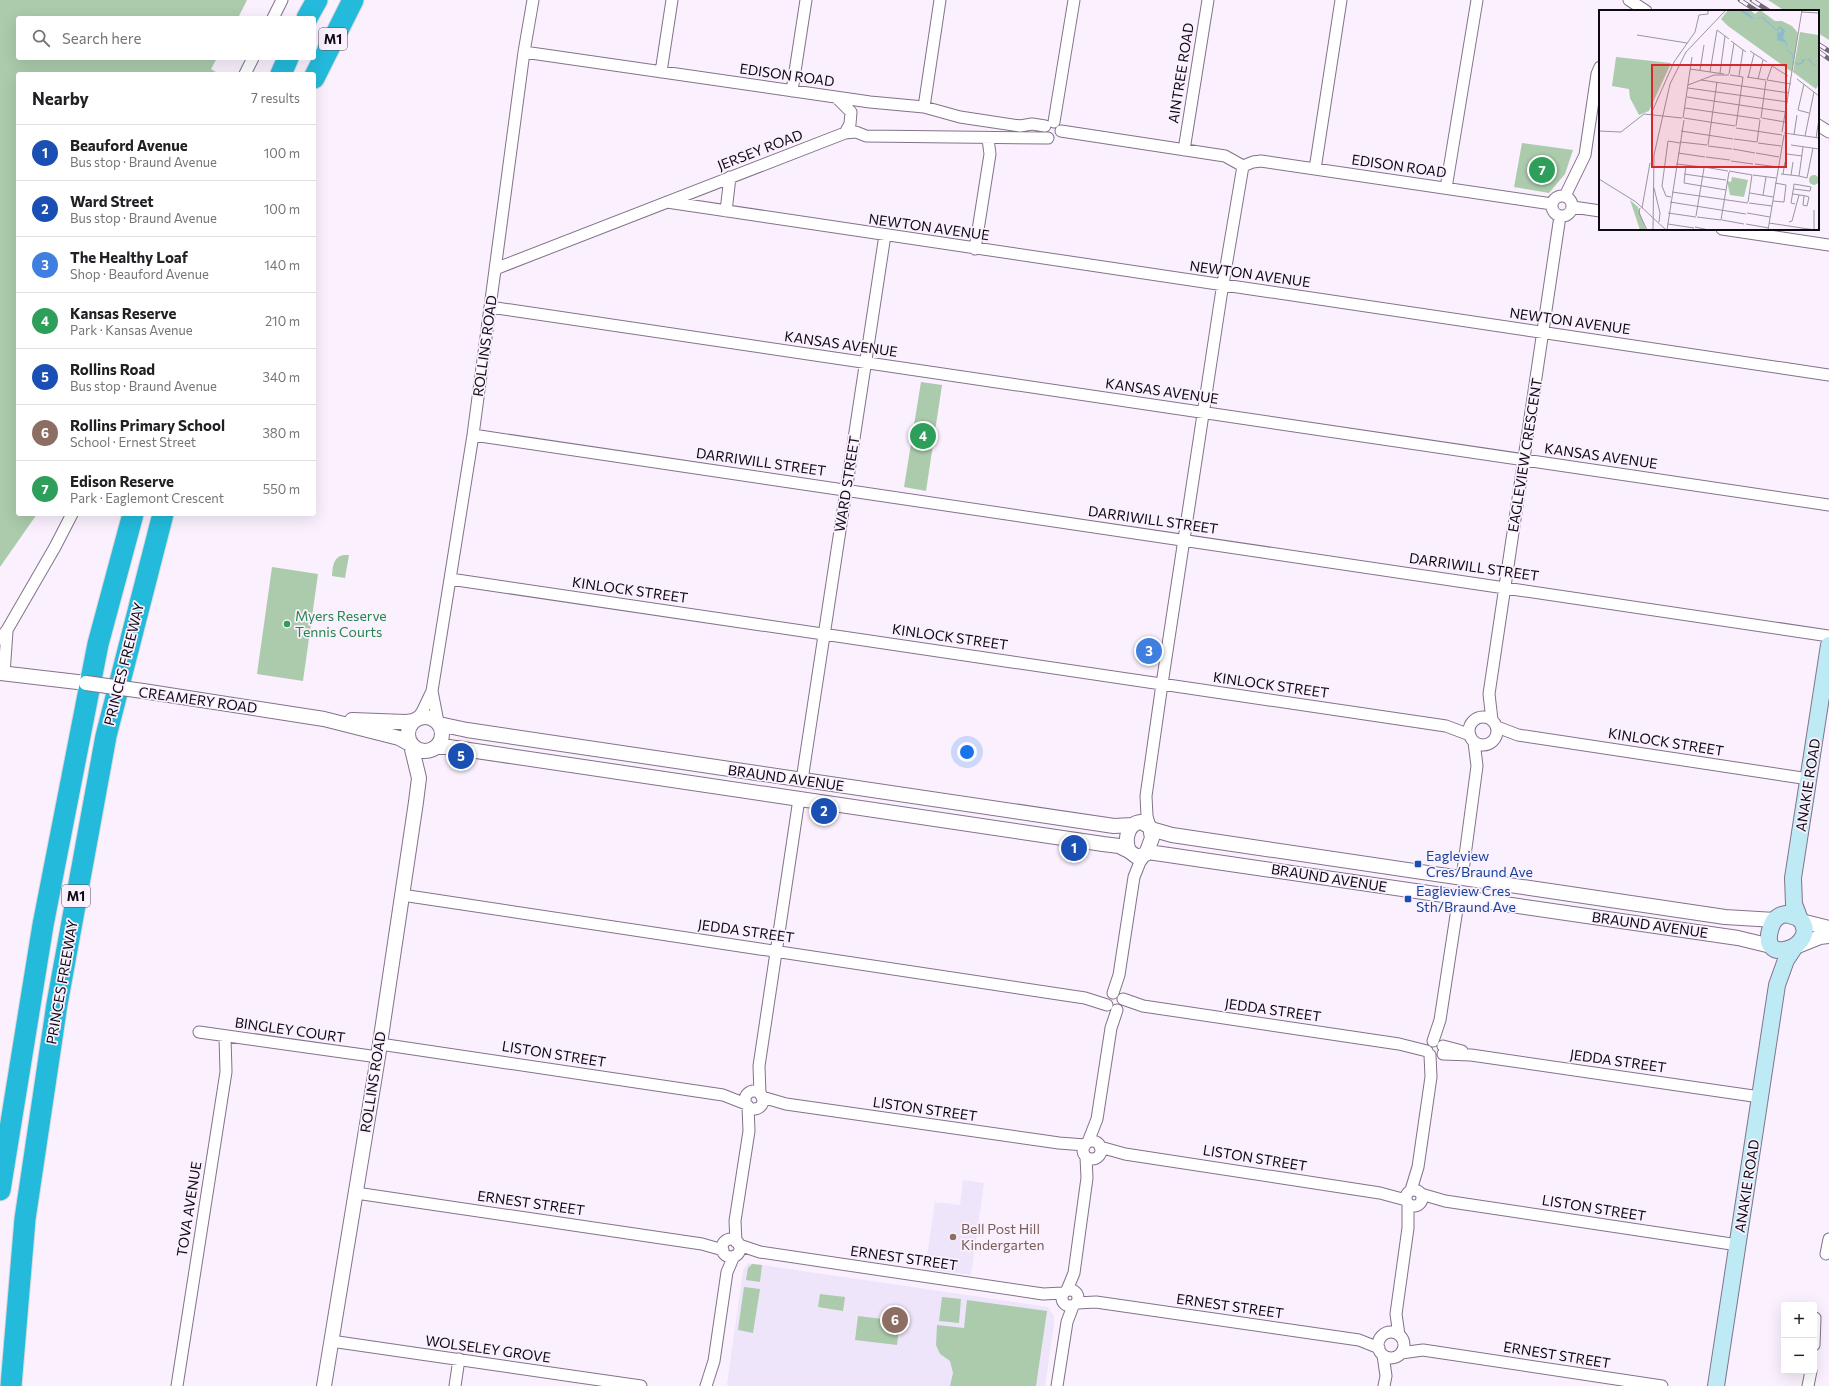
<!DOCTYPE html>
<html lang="en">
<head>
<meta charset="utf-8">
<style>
	:root { --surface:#fff; --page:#f2f2f2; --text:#202124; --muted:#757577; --line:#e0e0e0; --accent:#7c3aed }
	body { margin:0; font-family:Commissioner,sans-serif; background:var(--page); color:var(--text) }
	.controls { position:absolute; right:12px; bottom:12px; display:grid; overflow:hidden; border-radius:4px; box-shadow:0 4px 16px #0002 }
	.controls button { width:36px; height:36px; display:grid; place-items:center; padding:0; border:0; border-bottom:1px solid var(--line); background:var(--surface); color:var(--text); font:20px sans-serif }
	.you { position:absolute; left:967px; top:752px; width:14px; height:14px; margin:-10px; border:3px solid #fff; border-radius:50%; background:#1a73e8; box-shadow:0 0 0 6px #1a73e833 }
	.badge { display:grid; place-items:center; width:26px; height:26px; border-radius:50%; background:var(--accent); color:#fff; font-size:13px; font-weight:700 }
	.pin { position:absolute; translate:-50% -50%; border:2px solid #fff; box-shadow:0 1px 4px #0006 }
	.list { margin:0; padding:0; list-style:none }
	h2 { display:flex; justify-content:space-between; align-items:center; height:52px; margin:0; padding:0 16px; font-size:17px }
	h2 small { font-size:13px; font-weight:400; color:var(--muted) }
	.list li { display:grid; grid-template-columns:26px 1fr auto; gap:12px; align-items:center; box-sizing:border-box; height:56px; padding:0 16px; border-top:1px solid var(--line) }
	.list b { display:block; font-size:15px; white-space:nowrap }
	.list p { margin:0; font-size:13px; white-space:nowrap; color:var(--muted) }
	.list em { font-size:13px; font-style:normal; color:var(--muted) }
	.icon { flex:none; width:22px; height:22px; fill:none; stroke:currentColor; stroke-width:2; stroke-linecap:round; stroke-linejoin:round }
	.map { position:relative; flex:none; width:1829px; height:1386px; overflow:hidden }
	.search { position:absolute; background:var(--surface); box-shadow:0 4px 16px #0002; left:16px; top:16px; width:300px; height:44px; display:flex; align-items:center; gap:10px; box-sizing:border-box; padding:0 14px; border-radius:4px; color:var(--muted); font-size:15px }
	.panel { position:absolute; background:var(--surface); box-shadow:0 4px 16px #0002; left:16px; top:72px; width:300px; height:444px; border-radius:4px }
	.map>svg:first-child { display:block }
	.education { fill:#efe5fa }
	.green { fill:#abcbac }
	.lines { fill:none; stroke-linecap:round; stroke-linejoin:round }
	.minor-casing { stroke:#827389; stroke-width:13 }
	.tertiary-casing { stroke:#827389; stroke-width:16 }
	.secondary-casing { stroke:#827389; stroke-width:18 }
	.motorway-casing { stroke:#d9d8d9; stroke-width:23 }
	.minor { stroke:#fff; stroke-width:11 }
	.tertiary { stroke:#fff; stroke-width:14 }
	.secondary { stroke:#bdeaf4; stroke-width:16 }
	.motorway { stroke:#24badb; stroke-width:21 }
	.rail-casing { stroke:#716974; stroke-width:4.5 }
	.rail { stroke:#faf0fe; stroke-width:3; stroke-dasharray:9; stroke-linecap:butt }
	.tertiary-bridge-casing { stroke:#827389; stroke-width:16; stroke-linecap:butt }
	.tertiary-bridge { stroke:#fff; stroke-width:14 }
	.leisure-dot { fill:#2e9e5b; stroke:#faf0fe; stroke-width:1.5 }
	.transit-dot { fill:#1a4fb4; stroke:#faf0fe; stroke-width:1.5 }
	.education-dot { fill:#8d6e63; stroke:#faf0fe; stroke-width:1.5 }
	.labels { text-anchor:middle; stroke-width:3.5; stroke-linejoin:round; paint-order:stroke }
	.shield { fill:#faf0fe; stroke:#564e58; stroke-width:1 }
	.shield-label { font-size:13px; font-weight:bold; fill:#0f0911 }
	.street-label { font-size:14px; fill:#0f0911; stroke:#faf0fe }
	.leisure-label { font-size:14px; fill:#27864d; stroke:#faf0fe; text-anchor:start }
	.transit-label { font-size:14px; fill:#164399; stroke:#faf0fe; text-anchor:start }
	.education-label { font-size:14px; fill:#785e54; stroke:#faf0fe; text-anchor:start }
	.inset-road { fill:none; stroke:#9c949f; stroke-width:1 }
	.view { fill:#d62828; fill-opacity:0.15; stroke:#d62828; stroke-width:2 }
	.inset-edge { fill:none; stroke:#0f0911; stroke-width:2 }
</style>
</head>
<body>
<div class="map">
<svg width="1829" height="1386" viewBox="0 0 1829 1386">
	<rect width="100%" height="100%" fill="#faf0fe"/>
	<path class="education" d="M 963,1180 L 984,1183 L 971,1275 L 925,1269 L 935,1202 L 960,1205 Z
		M 748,1263 L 1048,1307 L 1054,1316 L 1054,1325 L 1045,1386 L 728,1386 L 727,1385 L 743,1270 Z"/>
	<path class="green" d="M 0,0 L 247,0 L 238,18 L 18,18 L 18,58 L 217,58 L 211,69 L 219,74 L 18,74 L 18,514 L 37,514 L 0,567 Z
		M 1768,0 L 1829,0 L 1829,40 L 1818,33 L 1818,11 L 1785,11 Z
		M 1522,143 L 1573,150 L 1565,174 L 1549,193 L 1514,187 Z
		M 921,382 L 942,385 L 926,491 L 904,487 Z
		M 344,555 L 349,555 L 345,578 L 332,576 C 333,566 333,557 344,555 Z
		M 272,567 L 318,574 L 303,681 L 257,674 Z
		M 752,1264 L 762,1265 L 760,1282 L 746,1280 L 748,1268 Z
		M 744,1287 L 760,1289 L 753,1333 L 738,1330 Z
		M 820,1294 L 845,1297 L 843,1311 L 818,1307 Z
		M 942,1297 L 961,1299 L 959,1323 L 939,1321 Z
		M 967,1300 L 1047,1311 L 1036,1386 L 950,1386 L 953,1373 L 950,1361 L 940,1354 L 936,1345 L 937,1325 L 964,1328 Z
		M 858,1316 L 900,1321 L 897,1345 L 855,1340 Z"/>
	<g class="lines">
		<g class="minor-casing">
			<path id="minor" d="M 1629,0 L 1646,11
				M 273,18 L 282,0
				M 524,52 L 870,102 L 924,107 L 960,117 L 1020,126 L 1032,124 L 1045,126
				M 661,72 L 672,0
				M 245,74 L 253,58
				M 792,91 L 806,0
				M 837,98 L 851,112 L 850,124 L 845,133
				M 924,107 L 940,0
				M 1054,122 L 1074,0
				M 1818,125 L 1829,132
				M 1061,131 L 1225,156 L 1243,166 L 1221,296 L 1162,684 L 1146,796 L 1147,816 L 1150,827
				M 1184,150 L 1208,0
				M 1243,166 L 1253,162 L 1261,161 L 1552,204
				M 1315,169 L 1341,0
				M 1446,188 L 1477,0
				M1552 206a10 10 0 1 1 20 0a10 10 0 1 1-20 0Z
				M 1565,196 L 1585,155 L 1597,74 L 1600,67
				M 667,202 L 1829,375
				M 1573,207 L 1600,211
				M 726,211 L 730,177
				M 1722,229 L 1829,245
				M 975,249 L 990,154 L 988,139
				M 495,269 L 845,133 L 856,132 L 866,136 L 1048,138
				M 490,307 L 1829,505
				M 473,435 L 1829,636
				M 450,579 L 1446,726 L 1470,735
				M 0,639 L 7,630 L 55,547 L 72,514
				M 4,674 L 7,631
				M 432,691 L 438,722
				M1469 731a14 14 0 1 1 28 0a14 14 0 1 1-28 0Z
				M 417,719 L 422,712 L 432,691 L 450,579 L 473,435 L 524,52 L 533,0
				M 1492,720 L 1489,694 L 1560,216
				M 1497,727 L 1518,735 L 1809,779
				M 802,780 L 885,235
				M 1462,878 L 1477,766 L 1474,742
				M 402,895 L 1085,998 L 1107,1005
				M 1113,993 L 1119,975 L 1134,877 L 1140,862 L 1146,854
				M 1123,999 L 1143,1006 L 1399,1044 L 1427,1051
				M 199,1032 L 378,1057
				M 1433,1041 L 1440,1020 L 1459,896
				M 380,1044 L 723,1095 L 746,1104
				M 1443,1046 L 1462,1051
				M 1443,1054 L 1471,1055 L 1760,1097
				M745 1100a9 9 0 1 1 18 0a9 9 0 1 1-18 0Z
				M 760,1094 L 759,1066 L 799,799
				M 762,1097 L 786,1104 L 1059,1143 L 1085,1145
				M1083 1150a9 9 0 1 1 18 0a9 9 0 1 1-18 0Z
				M 1088,1142 L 1097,1119 L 1111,1028 L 1117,1010
				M 1100,1147 L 1125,1154 L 1380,1193 L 1406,1200
				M1406 1198a8 8 0 1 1 16 0a8 8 0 1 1-16 0Z
				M 1411,1190 L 1418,1167 L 1431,1077 L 1430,1055
				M 356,1193 L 702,1244 L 723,1250
				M 1421,1194 L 1445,1201 L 1738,1245
				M722 1248a9 9 0 1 1 18 0a9 9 0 1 1-18 0Z
				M 736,1242 L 735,1221 L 749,1131 L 748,1106
				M 739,1245 L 760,1252 L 1043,1294 L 1063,1293
				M 1826,1254 L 1829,1239
				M1062 1298a8 8 0 1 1 16 0a8 8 0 1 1-16 0Z
				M 1067,1290 L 1074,1273 L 1087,1178 L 1086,1157
				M 1077,1303 L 1096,1302 L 1359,1340 L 1379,1348
				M1378 1345a13 13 0 1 1 26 0a13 13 0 1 1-26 0Z
				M 1399,1335 L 1396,1314 L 1408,1228 L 1408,1204
				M 331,1341 L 641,1386
				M 1814,1345 L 1815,1318
				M 1401,1353 L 1423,1350 L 1662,1386
				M 1383,1355 L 1386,1376 L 1384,1386
				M 177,1386 L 226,1072 L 225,1037
				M 455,1386 L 459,1359
				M 706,1386 L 714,1361 L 727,1272 L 734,1256
				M 1057,1386 L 1067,1322 L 1073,1306
				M 1808,1386 L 1811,1371"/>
		</g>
		<g class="tertiary-casing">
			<path id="tertiary" d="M 0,673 L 86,683
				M 143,691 L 324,719 L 399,738 L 410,744
				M408 734a17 17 0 1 1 34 0a17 17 0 1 1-34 0Z
				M 352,720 L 406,722 L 414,721
				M 439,724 L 467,730 L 1114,826 L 1133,825
				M 436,747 L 449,747 L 1103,844 L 1119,846 L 1129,851
				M 1141,822 L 1150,827 L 1152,838 L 1146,854 L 1137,857 L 1129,851 C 1124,839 1128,823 1141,822 Z
				M 1151,829 L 1172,835 L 1725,917 L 1775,920
				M 1148,852 L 1738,938 L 1771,946
				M 1801,921 L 1829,928
				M 1795,947 L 1820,937 L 1829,936
				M 324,1386 L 378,1057 L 416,802 L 419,778 L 411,745"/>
		</g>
		<g class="secondary-casing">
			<path id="secondary" d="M 1786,914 L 1799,918 C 1824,945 1756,970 1771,927 C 1773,920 1778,915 1786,914 Z
				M 1800,920 L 1794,904 L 1793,878 L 1829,645
				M 1716,1386 L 1777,985 L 1786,960 L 1794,948"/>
		</g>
		<g class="motorway-casing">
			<path id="motorway" d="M 307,18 L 317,0
				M 281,74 L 288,58
				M 314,78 L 353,0
				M 0,1190 L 43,925 L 98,644 L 133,514
				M 11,1386 L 25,1219 L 57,1004 L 106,736 L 163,514"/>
		</g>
		<use href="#minor" class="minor"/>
		<use href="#tertiary" class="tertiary"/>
		<use href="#secondary" class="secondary"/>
		<use href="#motorway" class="motorway"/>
		<g class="rail-casing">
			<path id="rail" d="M 1740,0 L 1757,11
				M 1752,0 L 1769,11
				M 1818,44 L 1829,51
				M 1818,51 L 1829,59"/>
		</g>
		<use href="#rail" class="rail"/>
		<g class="tertiary-bridge-casing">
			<path id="tertiary-bridge" d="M 86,683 L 143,691"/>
		</g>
		<use href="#tertiary-bridge" class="tertiary-bridge"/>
	</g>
	<circle class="leisure-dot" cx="287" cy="624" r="4"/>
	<g class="transit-dot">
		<rect x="1414" y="860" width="8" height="8" rx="2"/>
		<rect x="1404" y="895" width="8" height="8" rx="2"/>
	</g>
	<circle class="education-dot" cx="953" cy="1237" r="4"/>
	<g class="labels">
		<g class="shield">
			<rect x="319" y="28" width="28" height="22" rx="3"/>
			<rect x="62" y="885" width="28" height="22" rx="3"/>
		</g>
		<g class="shield-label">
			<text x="333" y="44">M1</text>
			<text x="76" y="901">M1</text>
		</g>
		<g class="street-label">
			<text transform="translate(1181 73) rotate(-81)" y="5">AINTREE ROAD</text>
			<text transform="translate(787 75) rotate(8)" y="5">EDISON ROAD</text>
			<text transform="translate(760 150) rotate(-21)" y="5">JERSEY ROAD</text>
			<text transform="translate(1399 166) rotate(8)" y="5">EDISON ROAD</text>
			<text transform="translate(929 227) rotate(8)" y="5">NEWTON AVENUE</text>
			<text transform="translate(1250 274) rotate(8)" y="5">NEWTON AVENUE</text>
			<text transform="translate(1570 321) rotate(8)" y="5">NEWTON AVENUE</text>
			<text transform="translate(841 344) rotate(8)" y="5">KANSAS AVENUE</text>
			<text transform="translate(485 346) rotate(-82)" y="5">ROLLINS ROAD</text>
			<text transform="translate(1162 391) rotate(8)" y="5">KANSAS AVENUE</text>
			<text transform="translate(1525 455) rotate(-81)" y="5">EAGLEVIEW CRESCENT</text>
			<text transform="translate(1601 456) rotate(8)" y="5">KANSAS AVENUE</text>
			<text transform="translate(761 462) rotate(8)" y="5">DARRIWILL STREET</text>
			<text transform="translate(847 484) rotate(-81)" y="5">WARD STREET</text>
			<text transform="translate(1153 520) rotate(8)" y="5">DARRIWILL STREET</text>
			<text transform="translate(1474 567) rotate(8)" y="5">DARRIWILL STREET</text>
			<text transform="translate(630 590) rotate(8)" y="5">KINLOCK STREET</text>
			<text transform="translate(950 637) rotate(8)" y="5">KINLOCK STREET</text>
			<text transform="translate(124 664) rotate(-76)" y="5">PRINCES FREEWAY</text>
			<text transform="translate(1271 685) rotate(8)" y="5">KINLOCK STREET</text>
			<text transform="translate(198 700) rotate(8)" y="5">CREAMERY ROAD</text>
			<text transform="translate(1666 742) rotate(9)" y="5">KINLOCK STREET</text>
			<text transform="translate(786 778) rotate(8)" y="5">BRAUND AVENUE</text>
			<text transform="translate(1808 785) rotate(-81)" y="5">ANAKIE ROAD</text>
			<text transform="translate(1329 878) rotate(9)" y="5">BRAUND AVENUE</text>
			<text transform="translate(1650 925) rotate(8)" y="5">BRAUND AVENUE</text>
			<text transform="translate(746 931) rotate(8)" y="5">JEDDA STREET</text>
			<text transform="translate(62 982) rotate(-80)" y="5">PRINCES FREEWAY</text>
			<text transform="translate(1273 1010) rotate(8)" y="5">JEDDA STREET</text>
			<text transform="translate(290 1030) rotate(8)" y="5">BINGLEY COURT</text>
			<text transform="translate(554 1054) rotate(9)" y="5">LISTON STREET</text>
			<text transform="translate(1618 1061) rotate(8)" y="5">JEDDA STREET</text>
			<text transform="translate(373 1082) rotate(-81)" y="5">ROLLINS ROAD</text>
			<text transform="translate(925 1109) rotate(8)" y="5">LISTON STREET</text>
			<text transform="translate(1255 1158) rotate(9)" y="5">LISTON STREET</text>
			<text transform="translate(1747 1186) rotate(-81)" y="5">ANAKIE ROAD</text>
			<text transform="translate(531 1203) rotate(8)" y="5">ERNEST STREET</text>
			<text transform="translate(1594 1208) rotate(9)" y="5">LISTON STREET</text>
			<text transform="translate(189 1209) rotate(-81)" y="5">TOVA AVENUE</text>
			<text transform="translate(904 1258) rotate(8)" y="5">ERNEST STREET</text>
			<text transform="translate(1230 1306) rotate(8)" y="5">ERNEST STREET</text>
			<text transform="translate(488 1349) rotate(8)" y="5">WOLSELEY GROVE</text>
			<text transform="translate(1557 1355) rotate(9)" y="5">ERNEST STREET</text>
		</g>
		<g class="leisure-label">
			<text x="295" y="621">Myers Reserve<tspan x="295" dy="16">Tennis Courts</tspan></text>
		</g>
		<g class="transit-label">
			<text x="1426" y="861">Eagleview<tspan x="1426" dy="16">Cres/Braund Ave</tspan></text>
			<text x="1416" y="896">Eagleview Cres<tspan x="1416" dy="16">Sth/Braund Ave</tspan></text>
		</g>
		<g class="education-label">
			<text x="961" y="1234">Bell Post Hill<tspan x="961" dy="16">Kindergarten</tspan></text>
		</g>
	</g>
	<g transform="translate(1599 10)">
		<rect width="220" height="220" fill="#faf0fe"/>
		<path d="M 129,0 L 151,0 L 156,4 L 161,0 L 176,11 L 183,11 L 193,16 L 199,23 L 193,62 L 129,16 L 122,9 ZM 201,22 L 219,25 L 220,23 L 220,74 L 217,79 L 194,62 ZM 17,47 L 72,53 L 50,101 L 40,105 L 31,88 L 30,79 L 13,76 ZM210 170a5 5 0 1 1 10 0a5 5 0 1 1-10 0ZM 133,167 L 149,170 L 145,187 L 131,185 L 128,171 L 132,172 ZM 31,190 L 39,197 L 47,220 L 41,220 Z" fill="#abcbac"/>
		<path d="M 140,0 L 145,1 L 149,3 L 155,9 L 164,7 L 178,20 L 180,16 L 183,17 L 186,21 L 184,28 L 188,33 L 187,39 L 194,44 L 193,50 L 197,53 L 202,53 L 204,49 L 211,49 L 215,55 L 220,55 L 215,56 L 210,50 L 206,49 L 203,54 L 198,55 L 193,50 L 193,44 L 187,40 L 187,33 L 178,30 L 178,23 L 182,22 L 182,18 L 178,21 L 163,8 L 153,9 Z" fill="#8cbbcf"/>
		<path class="inset-road" d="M 202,2 L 220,3M 38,25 L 88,33M 132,31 L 147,42M 151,41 L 168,52M 170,54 L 189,66M 91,59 L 125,64M 101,60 L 105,35M 111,62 L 118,20 L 130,29M 121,63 L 126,26M 130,64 L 135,33M 131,65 L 144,67 L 137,116M 140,66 L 144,40M 148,67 L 167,70M 149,68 L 155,44M 159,69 L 164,50M 198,69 L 220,86M 102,70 L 190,83M 168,70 L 192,74M 168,70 L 173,56M 205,74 L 199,100 L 210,103M 89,75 L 115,65 L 130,65M 89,78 L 189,92M 88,87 L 187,102M 86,98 L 161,109M 52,104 L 75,52 L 96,22 L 100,5 L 109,4 L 109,0M 84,108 L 93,47M 85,108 L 136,116M 162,108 L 167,71M 163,108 L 186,112M 137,118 L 183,125M 0,121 L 22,122 L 45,104 L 83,108M 82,121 L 134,129M 183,122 L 203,0M 185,123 L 220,128M 195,125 L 198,105M 206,126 L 215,82M 217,128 L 220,109M 135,129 L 158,132M 69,131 L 63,176 L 67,186 L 72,187M 69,131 L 81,133M 81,132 L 108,135M 158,132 L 161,110M 159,133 L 182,136M 109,135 L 118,72M 192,135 L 220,139M 109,136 L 133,139M 204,137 L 200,166 L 208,168 L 214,138M 134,139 L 156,143M 79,143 L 106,147M 157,143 L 180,147M 188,144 L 203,146M 107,147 L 131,150M 132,151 L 154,154M 77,154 L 104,157M 156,154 L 179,157M 87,155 L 85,173 L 127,180M 105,157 L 129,161M 130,161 L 153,165M 85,164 L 127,170M 182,164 L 200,166M 184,164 L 186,152M 154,165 L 177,168M 192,165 L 194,152M 0,169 L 37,192 L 67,220M 55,178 L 61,203 L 60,212M 195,179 L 211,181 L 212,177 L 195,174 L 195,175 L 192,193 L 196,194M 73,182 L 149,193M 151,183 L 174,187M 194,184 L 207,186 L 210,187 L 208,196 L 204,195 L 205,186M 164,185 L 167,167M 174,191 L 185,192 L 187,175 L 176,173M 71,192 L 147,204M 149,192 L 153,165M 150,193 L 173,196M 41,198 L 40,203 L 48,220M 43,198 L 51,153M 215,200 L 215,220M 69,203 L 97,207M 148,203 L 171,207M 97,206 L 105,158M 98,207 L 122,210M 122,210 L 130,162M 123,210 L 145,214M 190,212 L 193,211 L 200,185M 170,213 L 216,220M 69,214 L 95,218M 147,214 L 170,218M 96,217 L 110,220M 54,220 L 55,145 L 71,74 L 87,42 L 127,0M 68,220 L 85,110M 169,220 L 185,125"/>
		<path class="view" d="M 53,55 L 187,55 L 187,157 L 53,157 Z"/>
		<rect width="220" height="220" class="inset-edge"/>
	</g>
</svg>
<div class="controls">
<button>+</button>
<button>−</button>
</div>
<div class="you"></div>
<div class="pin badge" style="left:1074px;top:848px;background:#1a4fb4">1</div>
<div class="pin badge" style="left:824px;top:811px;background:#1a4fb4">2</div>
<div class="pin badge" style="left:1149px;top:651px;background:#3f7fe0">3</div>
<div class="pin badge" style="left:923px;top:436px;background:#2e9e5b">4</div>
<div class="pin badge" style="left:461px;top:756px;background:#1a4fb4">5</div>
<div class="pin badge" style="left:895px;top:1320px;background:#8d6e63">6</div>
<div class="pin badge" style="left:1542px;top:170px;background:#2e9e5b">7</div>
<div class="search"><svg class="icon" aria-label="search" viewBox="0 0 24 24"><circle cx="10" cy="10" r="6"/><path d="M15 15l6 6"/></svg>Search here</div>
<section class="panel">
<h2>Nearby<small>7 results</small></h2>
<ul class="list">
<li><span class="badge" style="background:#1a4fb4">1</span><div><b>Beauford Avenue</b><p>Bus stop · Braund Avenue</p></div><em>100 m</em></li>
<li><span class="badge" style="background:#1a4fb4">2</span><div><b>Ward Street</b><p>Bus stop · Braund Avenue</p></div><em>100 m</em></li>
<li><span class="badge" style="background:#3f7fe0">3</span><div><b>The Healthy Loaf</b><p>Shop · Beauford Avenue</p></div><em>140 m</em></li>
<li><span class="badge" style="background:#2e9e5b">4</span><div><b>Kansas Reserve</b><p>Park · Kansas Avenue</p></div><em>210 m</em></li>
<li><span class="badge" style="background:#1a4fb4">5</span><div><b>Rollins Road</b><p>Bus stop · Braund Avenue</p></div><em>340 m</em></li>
<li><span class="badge" style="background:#8d6e63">6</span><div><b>Rollins Primary School</b><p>School · Ernest Street</p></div><em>380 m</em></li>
<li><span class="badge" style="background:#2e9e5b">7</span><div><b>Edison Reserve</b><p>Park · Eaglemont Crescent</p></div><em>550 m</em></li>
</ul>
</section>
</div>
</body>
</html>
